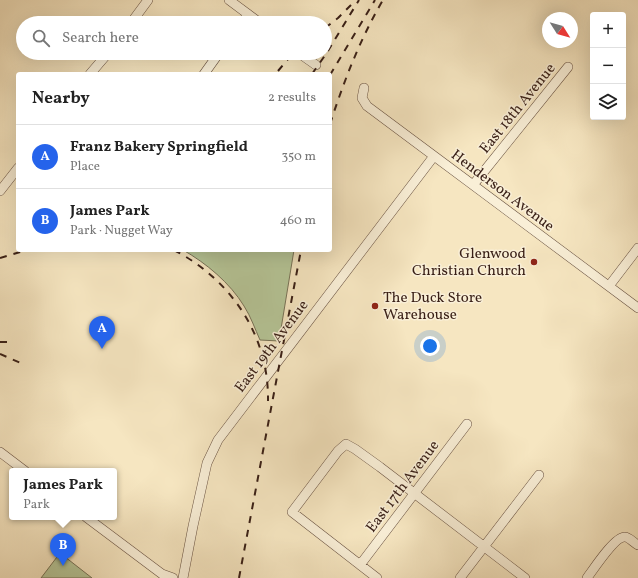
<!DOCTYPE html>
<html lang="en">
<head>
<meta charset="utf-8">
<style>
	:root { --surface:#fff; --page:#f2f2f2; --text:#222; --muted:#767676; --line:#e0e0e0; --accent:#2563eb }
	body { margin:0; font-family:Vollkorn,serif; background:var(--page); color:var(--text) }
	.controls { position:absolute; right:12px; top:12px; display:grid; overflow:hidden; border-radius:4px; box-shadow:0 4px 16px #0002 }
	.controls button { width:36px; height:36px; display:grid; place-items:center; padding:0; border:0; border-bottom:1px solid var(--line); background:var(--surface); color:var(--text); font:20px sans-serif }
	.compass { position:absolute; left:542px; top:12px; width:36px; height:36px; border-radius:50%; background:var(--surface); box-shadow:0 4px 16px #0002; rotate:127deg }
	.you { position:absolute; left:430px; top:346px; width:14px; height:14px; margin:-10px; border:3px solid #fff; border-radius:50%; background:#1a73e8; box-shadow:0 0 0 6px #1a73e833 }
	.badge { display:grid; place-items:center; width:26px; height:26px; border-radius:50%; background:var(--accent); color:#fff; font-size:13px; font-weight:700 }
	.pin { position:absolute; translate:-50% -33px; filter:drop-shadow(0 1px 2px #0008) }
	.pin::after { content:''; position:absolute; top:21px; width:14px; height:12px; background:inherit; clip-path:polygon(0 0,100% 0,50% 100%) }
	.popup { position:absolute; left:9px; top:468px; width:108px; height:52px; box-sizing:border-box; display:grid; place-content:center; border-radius:4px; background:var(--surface); filter:drop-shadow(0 1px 3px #0005); font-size:13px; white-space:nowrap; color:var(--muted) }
	.popup b { font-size:15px; color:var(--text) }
	.popup::after { content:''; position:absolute; left:50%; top:100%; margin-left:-8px; border:8px solid transparent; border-top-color:var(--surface) }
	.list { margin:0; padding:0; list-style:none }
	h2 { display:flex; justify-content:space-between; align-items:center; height:52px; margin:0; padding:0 16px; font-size:17px }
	h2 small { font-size:13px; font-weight:400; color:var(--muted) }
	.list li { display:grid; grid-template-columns:26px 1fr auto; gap:12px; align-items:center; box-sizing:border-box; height:64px; padding:0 16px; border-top:1px solid var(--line) }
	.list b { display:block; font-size:15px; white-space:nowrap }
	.list p { margin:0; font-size:13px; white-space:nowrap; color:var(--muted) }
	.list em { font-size:13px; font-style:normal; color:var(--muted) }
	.icon { flex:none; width:22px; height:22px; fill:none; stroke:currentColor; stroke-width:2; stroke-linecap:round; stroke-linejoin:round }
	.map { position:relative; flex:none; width:638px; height:578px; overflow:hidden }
	.search { position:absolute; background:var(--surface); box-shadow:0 4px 16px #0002; left:16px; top:16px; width:316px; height:44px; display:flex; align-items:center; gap:10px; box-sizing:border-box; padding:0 14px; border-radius:22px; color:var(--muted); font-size:15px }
	.panel { position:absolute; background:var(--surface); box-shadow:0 4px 16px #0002; left:16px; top:72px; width:316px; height:180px; border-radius:4px }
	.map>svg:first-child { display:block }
	.green { fill:#b6c698; stroke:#787257 }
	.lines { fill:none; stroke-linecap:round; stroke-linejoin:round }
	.minor-casing { stroke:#685141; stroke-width:10 }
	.minor { stroke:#f9efd7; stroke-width:9 }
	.rail { stroke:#391f16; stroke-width:2; stroke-dasharray:7 7; stroke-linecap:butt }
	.poi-dot { fill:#8f2418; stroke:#f9efd7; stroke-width:1.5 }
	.labels { text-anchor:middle; stroke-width:3; stroke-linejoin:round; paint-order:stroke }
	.street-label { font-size:15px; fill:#391f16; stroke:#f9efd7 }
	.poi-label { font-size:15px; fill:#391f16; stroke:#f9efd7; text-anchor:end }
</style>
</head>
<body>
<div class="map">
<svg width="638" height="578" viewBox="0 0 638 578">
	<rect width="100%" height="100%" fill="#f6e6c1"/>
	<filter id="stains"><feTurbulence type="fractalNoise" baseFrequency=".005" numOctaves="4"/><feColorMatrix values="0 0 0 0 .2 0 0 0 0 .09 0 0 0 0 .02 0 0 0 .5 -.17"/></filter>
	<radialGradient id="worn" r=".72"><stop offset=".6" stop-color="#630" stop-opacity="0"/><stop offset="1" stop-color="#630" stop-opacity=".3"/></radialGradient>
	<path class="green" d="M 183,250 L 294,250 L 279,341 L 260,340 C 255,329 251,317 244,306 C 230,283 206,263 183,250 Z
		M 60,553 L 92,578 L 41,578 Z"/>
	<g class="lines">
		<g class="minor-casing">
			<path id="minor" d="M 229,0 L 260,23
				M 131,23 L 148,0
				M 242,23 L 248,14
				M 299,53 L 316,65
				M 90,74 L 108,53
				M 204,74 L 219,53
				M 364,88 L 362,98 L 367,106 L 638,308
				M 473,185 L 568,67
				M 0,191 L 18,168
				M 609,286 L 638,248
				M 0,452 L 25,471
				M 86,517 L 162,574 L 173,578
				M 360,565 L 467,424
				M 183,578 L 193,526 L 207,463 L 218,440 L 434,156
				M 377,578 L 292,512 L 338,451 L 346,444 L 355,449 L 380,467 L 525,578
				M 460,578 L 539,475
				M 587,578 C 593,570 615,536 625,537 C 629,537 634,543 638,545"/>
		</g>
		<use href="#minor" class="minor"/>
		<path class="rail" d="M 325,28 L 338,18 L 351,5
			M 278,71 L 293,53
			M 312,74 L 326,54 L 359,0
			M 330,75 L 375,0
			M 330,124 C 344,81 360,39 383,0
			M 174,250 C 231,280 269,335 268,401
			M 0,258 L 27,250
			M 0,342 L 8,342
			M 0,354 L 23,364
			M 239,578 L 301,250"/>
	</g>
	<g class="poi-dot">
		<circle cx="534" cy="262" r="4"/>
		<circle cx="375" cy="306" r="4"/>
	</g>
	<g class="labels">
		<g class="street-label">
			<text transform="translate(517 108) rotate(-51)" y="5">East 18th Avenue</text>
			<text transform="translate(503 190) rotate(37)" y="5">Henderson Avenue</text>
			<text transform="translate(271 346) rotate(-53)" y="5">East 19th Avenue</text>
			<text transform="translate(402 486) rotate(-53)" y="5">East 17th Avenue</text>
		</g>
		<g class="poi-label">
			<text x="526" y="258">Glenwood<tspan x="526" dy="17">Christian Church</tspan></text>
			<text x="383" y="302" text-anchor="start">The Duck Store<tspan x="383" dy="17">Warehouse</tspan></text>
		</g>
	</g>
	<rect width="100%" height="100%" filter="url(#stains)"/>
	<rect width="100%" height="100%" fill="url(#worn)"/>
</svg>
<div class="controls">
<button>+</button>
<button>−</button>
<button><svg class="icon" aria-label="layers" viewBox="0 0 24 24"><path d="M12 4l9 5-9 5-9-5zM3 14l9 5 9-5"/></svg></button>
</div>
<svg class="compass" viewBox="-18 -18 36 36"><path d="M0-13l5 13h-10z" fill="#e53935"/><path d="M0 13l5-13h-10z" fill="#767676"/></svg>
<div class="you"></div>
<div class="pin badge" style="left:102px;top:349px">A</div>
<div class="pin badge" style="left:63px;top:566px">B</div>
<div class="popup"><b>James Park</b>Park</div>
<div class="search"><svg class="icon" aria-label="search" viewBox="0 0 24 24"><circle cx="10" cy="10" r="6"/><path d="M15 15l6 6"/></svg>Search here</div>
<section class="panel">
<h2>Nearby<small>2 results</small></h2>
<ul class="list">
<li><span class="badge">A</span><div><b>Franz Bakery Springfield</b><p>Place</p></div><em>350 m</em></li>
<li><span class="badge">B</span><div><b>James Park</b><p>Park · Nugget Way</p></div><em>460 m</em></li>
</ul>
</section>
</div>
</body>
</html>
